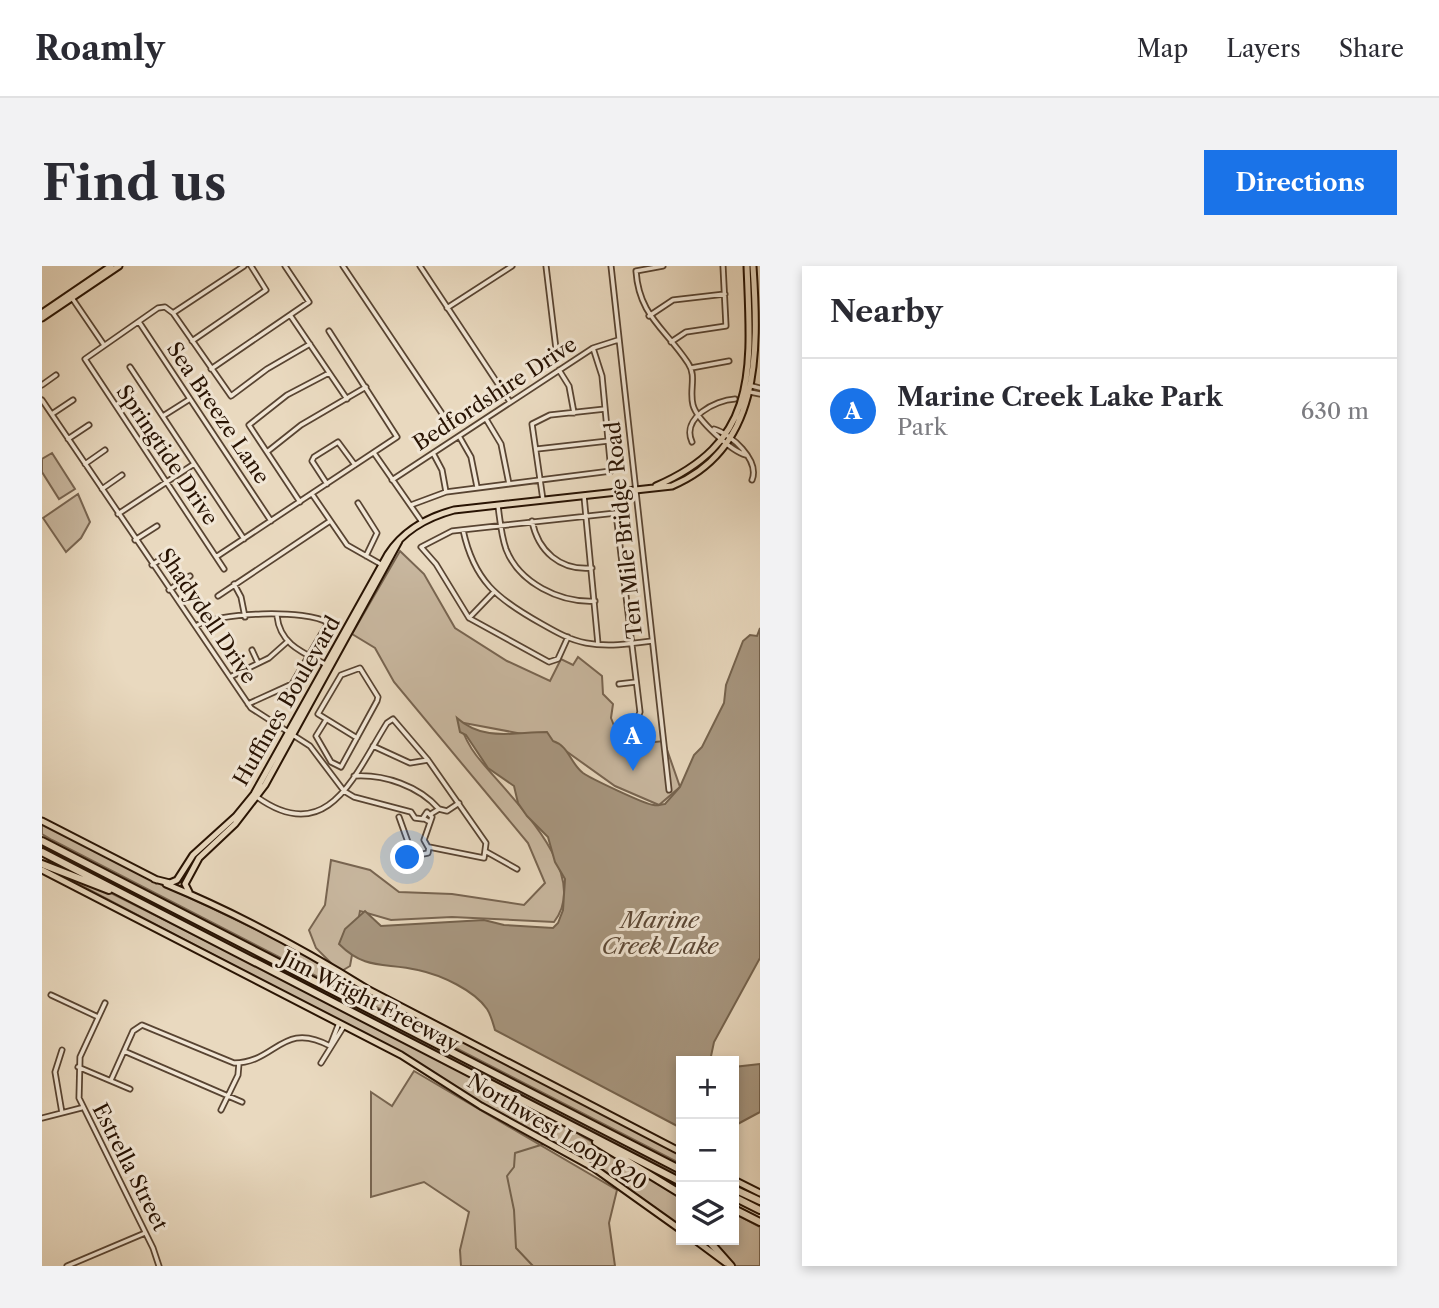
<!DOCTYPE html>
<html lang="en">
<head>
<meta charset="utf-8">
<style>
	:root { --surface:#fff; --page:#f2f2f3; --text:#2b2b33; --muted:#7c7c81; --line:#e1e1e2; --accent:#1a73e8 }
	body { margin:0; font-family:"Libre Caslon Text",serif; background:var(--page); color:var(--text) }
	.controls { position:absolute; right:21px; bottom:21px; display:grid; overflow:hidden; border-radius:0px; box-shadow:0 4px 10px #0003 }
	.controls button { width:63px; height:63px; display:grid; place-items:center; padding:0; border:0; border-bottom:2px solid var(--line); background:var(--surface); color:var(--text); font:35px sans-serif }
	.you { position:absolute; left:366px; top:592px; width:24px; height:24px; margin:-18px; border:5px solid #fff; border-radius:50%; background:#1a73e8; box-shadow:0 0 0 10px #1a73e833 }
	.badge { display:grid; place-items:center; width:46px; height:46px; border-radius:50%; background:var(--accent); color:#fff; font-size:23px; font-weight:700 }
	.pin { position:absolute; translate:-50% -58px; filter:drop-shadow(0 2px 4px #0008) }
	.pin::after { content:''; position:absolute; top:37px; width:24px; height:21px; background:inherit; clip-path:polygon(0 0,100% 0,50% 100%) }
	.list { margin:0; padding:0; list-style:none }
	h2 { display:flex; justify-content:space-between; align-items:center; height:91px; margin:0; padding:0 28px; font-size:30px }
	h2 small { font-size:23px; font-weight:400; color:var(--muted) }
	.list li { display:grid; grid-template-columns:46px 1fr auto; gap:21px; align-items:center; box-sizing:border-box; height:105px; padding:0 28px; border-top:2px solid var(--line) }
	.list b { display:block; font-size:26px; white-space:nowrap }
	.list p { margin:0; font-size:23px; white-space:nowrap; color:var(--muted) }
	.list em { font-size:23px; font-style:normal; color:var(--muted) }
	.icon { flex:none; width:38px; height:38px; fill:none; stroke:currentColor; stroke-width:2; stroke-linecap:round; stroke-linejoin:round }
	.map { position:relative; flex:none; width:718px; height:1000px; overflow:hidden; border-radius:0px }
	header { display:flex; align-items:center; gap:42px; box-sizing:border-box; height:98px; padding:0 35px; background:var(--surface); border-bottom:2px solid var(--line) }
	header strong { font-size:33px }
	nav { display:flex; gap:38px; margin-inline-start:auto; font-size:24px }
	.intro { display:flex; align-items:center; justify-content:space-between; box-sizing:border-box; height:168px; padding:0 42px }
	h1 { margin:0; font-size:49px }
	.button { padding:18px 32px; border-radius:0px; background:var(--accent); color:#fff; font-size:24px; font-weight:700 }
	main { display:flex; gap:42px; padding:0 42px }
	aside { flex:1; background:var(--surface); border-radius:0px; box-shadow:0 4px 10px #0003 }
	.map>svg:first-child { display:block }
	.green { fill:#c8b79f; stroke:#786551; stroke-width:2 }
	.water { fill:#a7967f; stroke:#74624d; stroke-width:2 }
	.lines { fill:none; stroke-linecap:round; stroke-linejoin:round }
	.stream { stroke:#74624d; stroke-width:2 }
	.minor-casing { stroke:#584432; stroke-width:7 }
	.major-casing { stroke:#281303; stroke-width:9 }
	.highway-casing { stroke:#281303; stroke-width:10 }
	.minor { stroke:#f1e6d5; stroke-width:3.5 }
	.major { stroke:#e9d9bf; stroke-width:5 }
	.highway { stroke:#e9d9bf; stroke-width:6 }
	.labels { text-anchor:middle; stroke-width:6; stroke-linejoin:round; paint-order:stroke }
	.street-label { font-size:21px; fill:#281303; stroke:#f1e6d5 }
	.water-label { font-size:23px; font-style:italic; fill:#5b4735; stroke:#f1e6d5 }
</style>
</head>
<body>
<header>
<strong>Roamly</strong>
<nav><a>Map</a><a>Layers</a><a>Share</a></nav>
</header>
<div class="intro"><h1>Find us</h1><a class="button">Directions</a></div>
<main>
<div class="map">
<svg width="718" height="1000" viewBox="0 0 718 1000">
	<rect width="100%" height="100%" fill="#e9d9bf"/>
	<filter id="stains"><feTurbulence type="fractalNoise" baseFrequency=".00286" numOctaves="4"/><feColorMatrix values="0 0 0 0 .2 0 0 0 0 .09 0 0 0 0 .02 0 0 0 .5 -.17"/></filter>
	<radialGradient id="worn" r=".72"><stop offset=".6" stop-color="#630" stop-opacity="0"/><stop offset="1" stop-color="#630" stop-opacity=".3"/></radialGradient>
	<path class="green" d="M 10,187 L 33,223 L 17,233 L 0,206 L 0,193 Z
		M 36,228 L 48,256 L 39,272 L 24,286 L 1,252 Z
		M 358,285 L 382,308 L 413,362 L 465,395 L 508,415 L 519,393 L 531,399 L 536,391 L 560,410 L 561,428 L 571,438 L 569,452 L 576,470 L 593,478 L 622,475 L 638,521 L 617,539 L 573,520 L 507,473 L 417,456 C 421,467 427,480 434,489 C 463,527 552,605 512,656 L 410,651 L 349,654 L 318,645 L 308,700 L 298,706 L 274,682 L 267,664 L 283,639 L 289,594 L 328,604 L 357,626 L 410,628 L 482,639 L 503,617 L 486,577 L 352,416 L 333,382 L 310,368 Z
		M 0,557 C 40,578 79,600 120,619 C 192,652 263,685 330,728 L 639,888 L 639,898 L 10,574 L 0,568 Z
		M 0,578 L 639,906 L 639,911 L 0,581 Z
		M 0,599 L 65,625 L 262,724 L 520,858 L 633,926 L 639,931 L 639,961 L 554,900 L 438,837 L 370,793 Z
		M 372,805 L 575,924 L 567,957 L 573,1000 L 419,1000 L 418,984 L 427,946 L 382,916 L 329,931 L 329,826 L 350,840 Z
		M 692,947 L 718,961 L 718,1000 L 692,1000 L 668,974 L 692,974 Z"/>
	<path class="water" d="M 718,362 L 718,692 L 672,776 L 668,795 L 639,795 L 639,862 L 453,764 C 451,757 449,749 445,743 C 432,724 399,709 376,704 C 343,696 324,705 297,678 L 303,663 L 323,645 L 339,660 L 442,654 L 462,659 L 511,662 L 516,657 L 521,644 L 523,613 L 513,596 L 506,571 L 485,550 L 476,537 L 472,520 L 446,502 L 424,469 L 418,466 L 415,452 C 442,476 472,466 505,466 L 511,475 C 527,480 528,497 541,507 C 548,512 604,539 612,539 C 616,540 619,538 623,538 L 638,521 L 652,489 L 660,481 L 682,437 L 684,419 L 701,375 L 708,369 L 715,370 Z
		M 718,798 L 718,846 L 692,860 L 692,801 Z"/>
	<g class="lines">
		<path class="stream" d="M 491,1000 L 474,982 L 472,944 L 465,910 L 472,901 L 473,887 L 502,878"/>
		<g class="minor-casing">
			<path id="minor" d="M 301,0 L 403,152
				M 378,0 L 468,136
				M 504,0 L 514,83 L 508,90
				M 569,0 L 627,524
				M 621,0 L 594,5 C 597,50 623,62 646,97 C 655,110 647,124 651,139 C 655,154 689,185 704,189
				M 30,32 L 62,79
				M 405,42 L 470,0
				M 131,47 L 202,0
				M 248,49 L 305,133
				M 607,50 L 631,34 L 683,28
				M 97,56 L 229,255
				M 150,75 L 224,24 L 209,0
				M 629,76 L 644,66 L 684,60 L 681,0
				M 88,101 L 202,273
				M 649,102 L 687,95
				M 169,103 L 267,36 L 243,0
				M 517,104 L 527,120 L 532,147
				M 0,119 L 14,109
				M 710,120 L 718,122
				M 708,126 L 718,128
				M 0,134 L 209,442 L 268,480 L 302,525 L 312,531 L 369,546 L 373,552 L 381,553
				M 10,148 L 31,134
				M 121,150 L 148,133
				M 444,153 L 459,178 L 467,218
				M 672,163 C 689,168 718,194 710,214
				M 417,170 L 429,191 L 435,221
				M 26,173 L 47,159
				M 650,176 C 639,152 673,134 693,133
				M 495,183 L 566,175
				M 225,186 L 259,159 L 324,121
				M 332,187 L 380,256
				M 391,187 L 400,204 L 404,226
				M 43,198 L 63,184
				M 350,214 L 551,82 L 576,74
				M 285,218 L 270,195 L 272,191 L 296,176 L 313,199
				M 60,223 L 80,209
				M 270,228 L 305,279 L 342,300
				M 542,230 L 556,378
				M 501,234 L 490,158 L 508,149 L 563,143
				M 258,236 L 207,159 L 245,129 L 287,107
				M 316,237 L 335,267 L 324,290
				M 369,239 L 404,226 L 569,205 L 560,110 L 551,82
				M 456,240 C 458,254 459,269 464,283 C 477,317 518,337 553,335
				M 76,248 L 152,198
				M 490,255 C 496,285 518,305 550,302
				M 421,264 C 432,315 455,333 500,358 C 514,366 528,374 544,377 C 566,381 587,378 609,375
				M 93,274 L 115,260
				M 174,291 L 355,171 L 287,65
				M 110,299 L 131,285
				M 182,303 L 43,93 L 116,42 L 123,41 L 131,47 L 189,130 L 225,103 L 268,78
				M 192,318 L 199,331 L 203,351
				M 127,324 L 148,310
				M 176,330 L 288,255
				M 235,350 C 238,379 262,387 285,399
				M 427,352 L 452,326
				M 154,360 C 175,346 266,343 286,357 L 250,418 L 206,438
				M 526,371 L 516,393 L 507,396 L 427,352 L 394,298 L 379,281 L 410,265 L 574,247 L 598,446 L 594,456
				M 210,384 L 216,397
				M 188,411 L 227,392 L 245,376
				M 577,418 L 594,416
				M 284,454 L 274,470 L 289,496 L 299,501 L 335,435 L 336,431 L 318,402 L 299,409 L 276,448 L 315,472
				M 331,480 L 368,497 L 386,494
				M 312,510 C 342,508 377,520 397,543
				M 215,531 C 286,582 313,508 345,457 L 351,453 L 386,494 L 444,577 L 442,592 L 387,581
				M 389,548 L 397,543 L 405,545 L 417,537
				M 357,551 L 371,590 L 386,587 L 387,581
				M 386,581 L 382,574 L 390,551 L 385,546 L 381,552 L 386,555
				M 443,585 L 475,603
				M 9,729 L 56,751
				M 63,737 L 38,791 L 37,832 L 111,982 L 117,1000
				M 288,780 L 297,757
				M 20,784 L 13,806 L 20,847
				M 82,785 L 200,836
				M 279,797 L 302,760
				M 36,801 L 88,823
				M 69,814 L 91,765 L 100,759 L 192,797 C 234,797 240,754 288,780
				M 179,844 L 196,809 L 197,797
				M 0,852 L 39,842
				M 25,1000 L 103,967"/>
		</g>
		<g class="major-casing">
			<path id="major" d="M 0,47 L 69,0
				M 0,52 L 77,0
				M 614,220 C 718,175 709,104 705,0
				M 0,555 L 115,614
				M 0,604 L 359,789 L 439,840 L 552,902 L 639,964
				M 112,613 L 128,617 L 135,614 L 151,589 L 194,550 L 212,528 L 346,288 C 361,265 386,251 412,244 L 630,220 C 718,183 717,89 711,0
				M 124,618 C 194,647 263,684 327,724 L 639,886
				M 147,626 L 143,618 L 157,592 L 193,558 L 223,519 L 357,275
				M 692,914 L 718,927
				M 653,974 L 684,997"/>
		</g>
		<g class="highway-casing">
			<path id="highway" d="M 0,575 L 639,904
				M 0,586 L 639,916
				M 0,598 L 67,624
				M 554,876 L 639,928
				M 692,923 L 718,935
				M 692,931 L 718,944
				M 692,943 L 718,956
				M 666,974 L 689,1000"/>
		</g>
		<use href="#minor" class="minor"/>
		<use href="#major" class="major"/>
		<use href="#highway" class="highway"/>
	</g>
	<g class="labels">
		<g class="street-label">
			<text transform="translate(453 128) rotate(-33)" y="7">Bedfordshire Drive</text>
			<text transform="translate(176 147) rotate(56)" y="7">Sea Breeze Lane</text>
			<text transform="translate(125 189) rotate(56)" y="7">Springtide Drive</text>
			<text transform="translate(582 264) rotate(-96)" y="7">Ten Mile Bridge Road</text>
			<text transform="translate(165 350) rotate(56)" y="7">Shadydell Drive</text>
			<text transform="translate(245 435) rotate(-60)" y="7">Huffines Boulevard</text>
			<text transform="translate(328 735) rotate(27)" y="7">Jim Wright Freeway</text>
			<text transform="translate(515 866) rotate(31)" y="7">Northwest Loop 820</text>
			<text transform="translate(88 901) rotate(63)" y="7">Estrella Street</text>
		</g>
		<g class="water-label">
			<text x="618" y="662">Marine<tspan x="618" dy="26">Creek Lake</tspan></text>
		</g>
	</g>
	<rect width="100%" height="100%" filter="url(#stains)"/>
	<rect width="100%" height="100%" fill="url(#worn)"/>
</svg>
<div class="controls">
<button>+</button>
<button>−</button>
<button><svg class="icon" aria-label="layers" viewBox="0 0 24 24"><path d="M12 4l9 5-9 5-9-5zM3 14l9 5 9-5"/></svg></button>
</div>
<div class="you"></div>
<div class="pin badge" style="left:591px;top:505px">A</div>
</div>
<aside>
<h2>Nearby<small></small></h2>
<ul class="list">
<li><span class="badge">A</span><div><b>Marine Creek Lake Park</b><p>Park</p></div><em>630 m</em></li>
</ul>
</aside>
</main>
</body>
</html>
